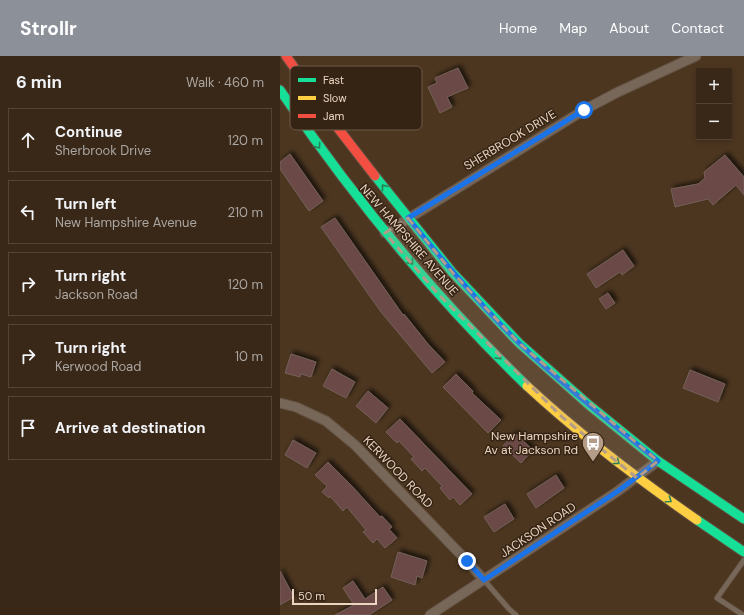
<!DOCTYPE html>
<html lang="en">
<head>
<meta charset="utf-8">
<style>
	:root { --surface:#392818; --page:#443425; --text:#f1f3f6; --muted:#aba6a2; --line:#534437; --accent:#8c9099 }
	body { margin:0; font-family:"DM Sans",sans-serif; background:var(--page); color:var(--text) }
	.controls { position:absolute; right:12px; top:12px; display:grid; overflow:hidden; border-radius:0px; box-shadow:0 2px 6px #0003 }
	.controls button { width:36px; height:36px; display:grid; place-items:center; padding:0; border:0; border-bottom:1px solid var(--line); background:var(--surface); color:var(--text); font:20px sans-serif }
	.scale { position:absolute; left:12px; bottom:10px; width:85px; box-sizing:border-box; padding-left:4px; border:2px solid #ebd4c0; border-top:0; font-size:11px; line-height:14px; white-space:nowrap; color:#ebd4c0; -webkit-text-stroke:3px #352414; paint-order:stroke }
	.stop { position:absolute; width:12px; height:12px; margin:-9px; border:3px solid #1a73e8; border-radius:50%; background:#fff }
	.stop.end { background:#1a73e8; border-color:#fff; box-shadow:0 1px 4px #0008 }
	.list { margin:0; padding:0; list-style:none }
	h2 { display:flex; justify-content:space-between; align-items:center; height:52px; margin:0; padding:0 16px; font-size:17px }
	h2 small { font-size:13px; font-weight:400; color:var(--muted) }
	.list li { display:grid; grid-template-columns:26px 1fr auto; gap:12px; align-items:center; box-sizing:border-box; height:64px; margin:0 8px 8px; padding:0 8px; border:1px solid var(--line); border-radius:0px }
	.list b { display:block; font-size:15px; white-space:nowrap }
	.list p { margin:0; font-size:13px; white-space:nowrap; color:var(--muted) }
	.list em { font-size:13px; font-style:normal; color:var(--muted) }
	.icon { flex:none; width:22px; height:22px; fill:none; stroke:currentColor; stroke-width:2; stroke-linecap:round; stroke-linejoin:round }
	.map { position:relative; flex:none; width:464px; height:559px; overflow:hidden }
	header { display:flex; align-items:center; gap:24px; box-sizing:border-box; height:56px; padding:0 20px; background:var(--accent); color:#fff }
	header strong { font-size:19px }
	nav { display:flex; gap:22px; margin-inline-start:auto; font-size:14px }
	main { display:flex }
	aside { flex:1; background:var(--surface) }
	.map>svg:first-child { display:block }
	.building { fill:#6a4a47; stroke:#746058; filter:url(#shadow) }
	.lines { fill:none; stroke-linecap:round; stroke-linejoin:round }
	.lane-casing { stroke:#645242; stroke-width:6 }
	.street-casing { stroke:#645242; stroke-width:11 }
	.fast-casing { stroke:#645242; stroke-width:11 }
	.slow-casing { stroke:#645242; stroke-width:11 }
	.jam-casing { stroke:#645242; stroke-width:11 }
	.lane { stroke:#776759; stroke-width:4.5 }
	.street { stroke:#776759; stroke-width:9 }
	.fast { stroke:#16e098; stroke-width:9 }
	.slow { stroke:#ffcf43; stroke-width:9 }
	.jam { stroke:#f24e42; stroke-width:9 }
	.oneway { stroke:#268256 }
	.route { stroke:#1a73e8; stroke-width:5 }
	.marked { fill:#b39d88; fill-opacity:0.2; stroke:#b39d88; stroke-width:3; stroke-dasharray:8 5; stroke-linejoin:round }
	.labels { text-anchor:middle; stroke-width:3; stroke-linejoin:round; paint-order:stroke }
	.street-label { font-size:12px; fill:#ebd4c0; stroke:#352414 }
	.poi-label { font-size:12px; fill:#ebd4c0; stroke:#352414; text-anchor:end }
	.key { fill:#352414; stroke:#6c5948; stroke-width:1 }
	.key-label { font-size:11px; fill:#ebd4c0 }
</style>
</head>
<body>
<header>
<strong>Strollr</strong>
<nav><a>Home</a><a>Map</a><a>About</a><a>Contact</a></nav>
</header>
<main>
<aside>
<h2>6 min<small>Walk · 460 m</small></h2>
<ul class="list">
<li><svg class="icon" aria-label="ahead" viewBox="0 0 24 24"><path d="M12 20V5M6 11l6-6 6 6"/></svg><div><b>Continue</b><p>Sherbrook Drive</p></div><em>120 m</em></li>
<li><svg class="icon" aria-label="left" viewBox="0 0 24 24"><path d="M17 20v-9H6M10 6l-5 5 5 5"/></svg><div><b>Turn left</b><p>New Hampshire Avenue</p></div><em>210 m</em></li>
<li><svg class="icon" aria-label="right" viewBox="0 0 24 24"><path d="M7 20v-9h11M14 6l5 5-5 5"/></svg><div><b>Turn right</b><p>Jackson Road</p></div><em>120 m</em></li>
<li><svg class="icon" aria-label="right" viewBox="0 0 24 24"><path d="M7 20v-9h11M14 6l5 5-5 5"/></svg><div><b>Turn right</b><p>Kerwood Road</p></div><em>10 m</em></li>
<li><svg class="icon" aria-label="arrive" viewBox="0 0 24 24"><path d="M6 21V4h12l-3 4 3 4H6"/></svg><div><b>Arrive at destination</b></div></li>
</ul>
</aside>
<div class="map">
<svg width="464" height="559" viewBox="0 0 464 559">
	<defs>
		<filter id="shadow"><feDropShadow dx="3" dy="-3" stdDeviation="2" flood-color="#0009"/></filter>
	</defs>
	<rect width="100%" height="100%" fill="#4c3620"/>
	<path class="building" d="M 178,12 L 188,32 L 167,41 L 172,51 L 160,57 L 148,31 L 157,27 L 155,22 Z
		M 10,98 L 43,145 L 29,155 L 0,113 L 0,106 Z
		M 445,99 L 464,121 L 464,139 L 456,129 L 433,149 L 428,143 L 395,151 L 391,133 L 418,128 L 425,122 L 424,116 Z
		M 55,162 L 123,259 L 124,258 L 148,288 L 165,306 L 152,317 L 101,256 L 41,171 Z
		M 343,194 L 354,210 L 342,219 L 340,216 L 316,232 L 307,218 Z
		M 328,237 L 335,247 L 326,253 L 319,243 Z
		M 11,298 L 36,306 L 31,321 L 21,318 L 20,321 L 5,317 Z
		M 52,313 L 75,326 L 66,342 L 43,330 Z
		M 410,314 L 445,328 L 438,346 L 403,332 Z
		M 176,318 L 193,335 L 192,337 L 221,364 L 208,377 L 163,331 Z
		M 88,335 L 108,352 L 96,367 L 76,350 Z
		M 120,363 L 192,438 L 180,449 L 173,441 L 170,444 L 160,432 L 162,430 L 145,412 L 142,415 L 131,403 L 134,401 L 119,385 L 117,387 L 106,376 Z
		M 235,377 L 253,394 L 241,407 L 223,390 Z
		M 13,384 L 36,397 L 27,412 L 5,399 Z
		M 48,406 L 71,429 L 100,461 L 102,460 L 112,471 L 109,473 L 117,482 L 105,492 L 97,483 L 93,487 L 83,476 L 86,474 L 67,451 L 63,455 L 50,440 L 49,442 L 42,436 L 47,430 L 35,419 Z
		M 276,419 L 284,432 L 256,452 L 247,438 Z
		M 225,448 L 234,463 L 214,476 L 204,461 Z
		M 118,496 L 147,505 L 142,522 L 137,520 L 135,529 L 111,521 Z
		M 0,515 L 14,541 L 0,549 Z
		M 73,525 L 85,543 L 103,531 L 112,544 L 89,559 L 55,559 L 74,549 L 63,532 Z"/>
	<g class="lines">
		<g class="lane-casing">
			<path id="lane" d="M 204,524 L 229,553 L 236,559
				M 463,559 L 437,542 L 464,504"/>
		</g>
		<g class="street-casing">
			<path id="street" d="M 105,177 L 304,54 L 336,37 L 416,0
				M 0,347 L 16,351 L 46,365 L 75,389 L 187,505 L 204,524
				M 150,559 L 338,435 L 378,405"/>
		</g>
		<g class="fast-casing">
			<path id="fast" d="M 0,34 C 72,140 154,240 247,330
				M 95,120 L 172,216 L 239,287 L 309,349 L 378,405 L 464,463
				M 417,464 L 464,496"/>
		</g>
		<g class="slow-casing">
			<path id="slow" d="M 247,330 C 300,379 358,423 417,464"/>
		</g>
		<g class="jam-casing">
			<path id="jam" d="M 6,0 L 50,62 L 95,120"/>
		</g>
		<use href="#lane" class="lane"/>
		<use href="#street" class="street"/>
		<use href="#fast" class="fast"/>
		<use href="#slow" class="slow"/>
		<use href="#jam" class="jam"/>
	</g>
	<defs><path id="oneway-chevron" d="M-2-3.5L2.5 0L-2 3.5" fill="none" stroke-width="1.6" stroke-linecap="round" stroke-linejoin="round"/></defs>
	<g class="oneway">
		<use href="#oneway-chevron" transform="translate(38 90) rotate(54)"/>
		<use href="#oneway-chevron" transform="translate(104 131) rotate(-128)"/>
		<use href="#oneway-chevron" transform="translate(131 206) rotate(49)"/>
		<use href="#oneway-chevron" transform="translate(219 301) rotate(45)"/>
		<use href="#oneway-chevron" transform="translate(337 406) rotate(39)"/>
		<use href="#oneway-chevron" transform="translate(389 444) rotate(35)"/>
	</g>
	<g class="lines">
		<path class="route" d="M 187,505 L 204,524 L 338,435 L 378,405 C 331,367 283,329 239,287 C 199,248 163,205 128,162 L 304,54"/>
	</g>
	<path class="marked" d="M 128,162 L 172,216 L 239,287 L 378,405 L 357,422 L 282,361 L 157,237 L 105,177 Z"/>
	<defs>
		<g id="bus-pin" transform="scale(1.15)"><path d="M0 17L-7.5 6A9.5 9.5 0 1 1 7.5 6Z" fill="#b39d88" stroke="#352414"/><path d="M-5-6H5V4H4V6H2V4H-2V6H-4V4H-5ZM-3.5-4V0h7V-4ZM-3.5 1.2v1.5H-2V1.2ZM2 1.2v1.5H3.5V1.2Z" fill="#fff"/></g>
	</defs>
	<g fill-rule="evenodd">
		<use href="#bus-pin" x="313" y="387"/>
	</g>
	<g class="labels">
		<g class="street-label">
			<text transform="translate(230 84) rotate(-31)" y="4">SHERBROOK DRIVE</text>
			<text transform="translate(129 184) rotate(49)" y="4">NEW HAMPSHIRE AVENUE</text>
			<text transform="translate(118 416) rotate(46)" y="4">KERWOOD ROAD</text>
			<text transform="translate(258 474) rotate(-34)" y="4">JACKSON ROAD</text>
		</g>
		<g class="poi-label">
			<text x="298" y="384">New Hampshire<tspan x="298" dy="14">Av at Jackson Rd</tspan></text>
		</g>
	</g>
	<rect x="10" y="10" width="132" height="64" rx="6" class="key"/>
	<rect x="18" y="22" width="18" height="4" fill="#16e098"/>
	<rect x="18" y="40" width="18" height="4" fill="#ffcf43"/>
	<rect x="18" y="58" width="18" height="4" fill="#f24e42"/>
	<g class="key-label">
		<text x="43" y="28">Fast</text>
		<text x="43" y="46">Slow</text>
		<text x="43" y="64">Jam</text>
	</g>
</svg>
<div class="controls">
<button>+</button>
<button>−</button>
</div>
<div class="scale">50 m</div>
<div class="stop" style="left:304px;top:54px"></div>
<div class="stop end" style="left:187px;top:505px"></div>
</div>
</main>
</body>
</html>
